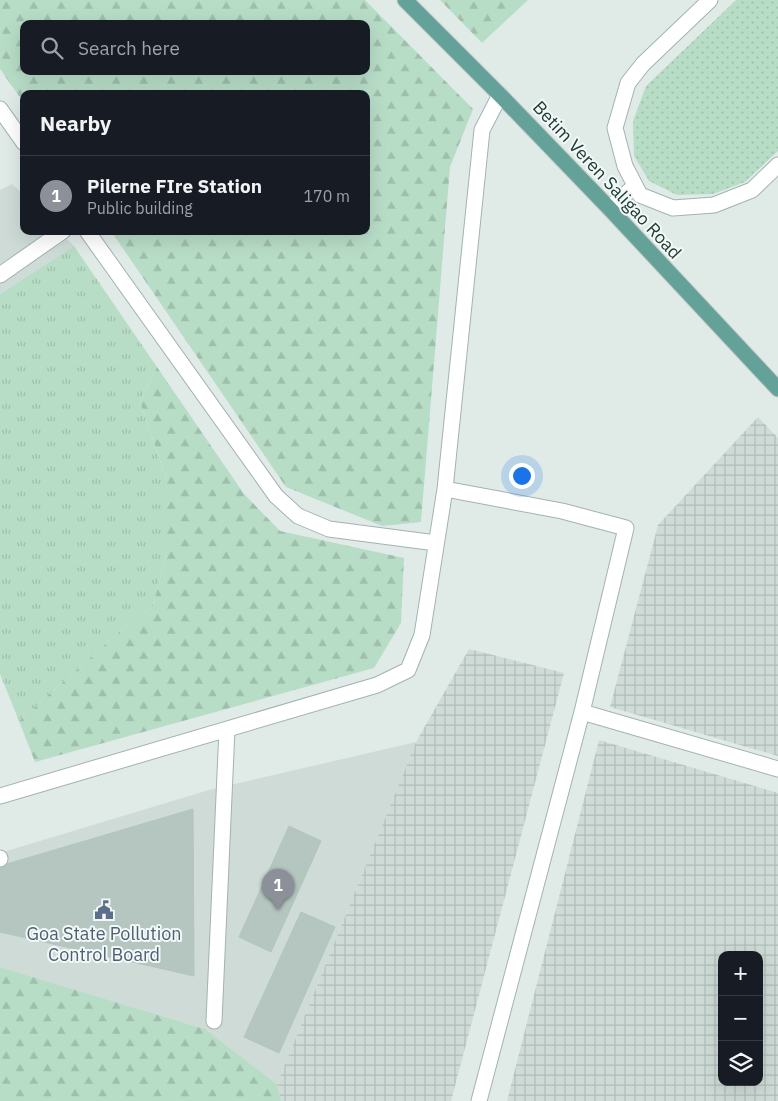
<!DOCTYPE html>
<html lang="en">
<head>
<meta charset="utf-8">
<style>
	:root { --surface:#171b24; --page:#20242c; --text:#f1f3f6; --muted:#9ea1a6; --line:#363941; --accent:#8c9099 }
	body { margin:0; font-family:"IBM Plex Sans",sans-serif; background:var(--page); color:var(--text) }
	.controls { position:absolute; right:15px; bottom:15px; display:grid; overflow:hidden; border-radius:10px; box-shadow:0 5px 20px #0002 }
	.controls button { width:45px; height:45px; display:grid; place-items:center; padding:0; border:0; border-bottom:1px solid var(--line); background:var(--surface); color:var(--text); font:25px sans-serif }
	.you { position:absolute; left:521px; top:475px; width:18px; height:18px; margin:-12px; border:4px solid #fff; border-radius:50%; background:#1a73e8; box-shadow:0 0 0 8px #1a73e833 }
	.badge { display:grid; place-items:center; width:32px; height:32px; border-radius:50%; background:var(--accent); color:#fff; font-size:16px; font-weight:700 }
	.pin { position:absolute; translate:-50% -41px; filter:drop-shadow(0 1px 2px #0008) }
	.pin::after { content:''; position:absolute; top:26px; width:18px; height:15px; background:inherit; clip-path:polygon(0 0,100% 0,50% 100%) }
	.list { margin:0; padding:0; list-style:none }
	h2 { display:flex; justify-content:space-between; align-items:center; height:65px; margin:0; padding:0 20px; font-size:21px }
	h2 small { font-size:16px; font-weight:400; color:var(--muted) }
	.list li { display:grid; grid-template-columns:32px 1fr auto; gap:15px; align-items:center; box-sizing:border-box; height:80px; padding:0 20px; border-top:1px solid var(--line) }
	.list b { display:block; font-size:19px; white-space:nowrap }
	.list p { margin:0; font-size:16px; white-space:nowrap; color:var(--muted) }
	.list em { font-size:16px; font-style:normal; color:var(--muted) }
	.icon { flex:none; width:28px; height:28px; fill:none; stroke:currentColor; stroke-width:2; stroke-linecap:round; stroke-linejoin:round }
	.map { position:relative; flex:none; width:778px; height:1101px; overflow:hidden }
	.search { position:absolute; background:var(--surface); box-shadow:0 5px 20px #0002; left:20px; top:20px; width:350px; height:55px; display:flex; align-items:center; gap:12px; box-sizing:border-box; padding:0 18px; border-radius:10px; color:var(--muted); font-size:19px }
	.panel { position:absolute; background:var(--surface); box-shadow:0 5px 20px #0002; left:20px; top:90px; width:350px; height:145px; border-radius:10px }
	.map>svg:first-child { display:block }
	.built { fill:#cedbd7 }
	.industrial { fill:url(#industrial-grid); fill-rule:evenodd }
	.grass { fill:url(#grass-tufts) }
	.forest { fill:url(#forest-firs); fill-rule:evenodd }
	.park { fill:url(#park-dots) }
	.building { fill:#b5c6c1; stroke:#b2c5bf }
	.lines { fill:none; stroke-linecap:round; stroke-linejoin:round }
	.minor-casing { stroke:#a3b3b0; stroke-width:17 }
	.major-casing { stroke:#c1c8c7; stroke-width:17 }
	.minor { stroke:#fff; stroke-width:15 }
	.major { stroke:#64a299; stroke-width:15 }
	.labels { text-anchor:middle; stroke-width:4; stroke-linejoin:round; paint-order:stroke }
	.street-label { font-size:18px; fill:#203c38; stroke:#f1f8f5 }
	.service-label { font-size:18px; fill:#4e5e75; stroke:#f1f8f5 }
</style>
</head>
<body>
<div class="map">
<svg width="778" height="1101" viewBox="0 0 778 1101">
	<defs>
		<pattern id="industrial-grid" width="8" height="8" patternUnits="userSpaceOnUse" patternTransform="scale(1.25)"><rect width="8" height="8" fill="#cedbd7"/><path d="M0 4h8M4 0v8" fill="none" stroke="#b1bdb9"/></pattern>
		<pattern id="grass-tufts" width="24" height="20" patternUnits="userSpaceOnUse" patternTransform="scale(1.25)"><rect width="24" height="20" fill="#b8ddc7"/><path d="M3 7l-1-3M5 7V3M7 7l1-3M15 17l-1-3M17 17v-4M19 17l1-3" fill="none" stroke="#9ebfac"/></pattern>
		<pattern id="forest-firs" width="22" height="20" patternUnits="userSpaceOnUse" patternTransform="scale(1.25)"><rect width="22" height="20" fill="#b8ddc7"/><path d="M5 1l3.5 6h-7zM16 11l3.5 6h-7z" fill="#9ebfac"/></pattern>
		<pattern id="park-dots" width="8" height="8" patternUnits="userSpaceOnUse" patternTransform="scale(1.25)"><rect width="8" height="8" fill="#b8ddc7"/><path d="M2 2h.1M6 6h.1" fill="none" stroke="#9ebfac" stroke-width="1.8" stroke-linecap="round"/></pattern>
	</defs>
	<rect width="100%" height="100%" fill="#e0ebe8"/>
	<path class="built" d="M 12,184 L 24,195 L 24,231 L 59,231 L 74,246 L 0,294 L 0,190 Z
		M 416,742 L 277,1084 L 205,1029 L 0,967 L 0,853 L 209,790 Z"/>
	<path class="industrial" d="M 758,417 L 778,438 L 778,756 L 610,707 L 658,525 Z
		M 469,649 L 564,673 L 451,1101 L 281,1101 L 277,1084 L 416,742 Z
		M 599,740 L 778,793 L 778,1101 L 507,1101 ZM 722,955 L 759,955 L 759,1082 L 722,1082 Z"/>
	<path class="grass" d="M 74,246 L 157,367 L 140,402 L 167,481 L 167,550 L 153,606 L 117,634 L 19,721 L 0,674 L 0,294 Z"/>
	<path class="forest" d="M 0,0 L 365,0 L 473,109 L 450,167 L 421,522 L 382,526 L 286,487 L 111,231 L 366,231 L 366,94 L 24,94 L 24,103 L 0,69 ZM 24,24 L 366,24 L 366,71 L 24,71 Z
		M 440,0 L 528,0 L 482,43 Z
		M 157,367 L 244,494 L 280,531 L 404,558 L 401,623 L 374,668 L 35,762 L 19,721 L 117,634 L 153,606 L 167,550 L 167,481 L 140,402 Z
		M 0,967 L 205,1029 L 277,1084 L 281,1101 L 0,1101 Z"/>
	<path class="park" d="M 736,0 L 778,0 L 778,151 L 745,182 L 713,194 L 677,195 L 649,181 L 634,156 L 633,121 L 646,86 Z"/>
	<path class="building" d="M 193,809 L 194,976 L 0,932 L 0,866 Z
		M 289,826 L 321,841 L 271,952 L 239,937 Z
		M 301,912 L 335,927 L 279,1053 L 244,1037 Z"/>
	<g class="lines">
		<g class="minor-casing">
			<path id="minor" d="M 710,0 L 643,64 L 628,83 L 615,128 L 625,166 L 640,195 L 673,208 L 714,205 L 752,190 L 778,165
				M 0,109 L 24,143
				M 609,208 L 635,186
				M 87,231 L 276,496 L 298,516 L 329,529 L 436,543
				M 0,275 L 63,231
				M 445,489 L 562,511 L 626,528 L 582,712 L 479,1101
				M 582,712 L 778,769
				M 0,796 L 377,685 L 408,670 L 422,635 L 445,489 L 482,130 L 500,95
				M 0,858 L 0,859
				M 214,1021 L 227,729"/>
		</g>
		<g class="major-casing">
			<path id="major" d="M 405,0 L 500,95 L 609,208 L 778,389"/>
		</g>
		<use href="#minor" class="minor"/>
		<use href="#major" class="major"/>
	</g>
	<defs>
		<g id="civic-bare" transform="scale(1.5)"><path d="M-.6-6.5H3V-4.5H.6V-3L4-1V1h2V6H-6V1h2V-1L-.6-3ZM-1.2 2.5V6h2.4V2.5Z" fill="#5c6f8a" stroke="#f1f8f5" stroke-width="2.5" paint-order="stroke"/></g>
	</defs>
	<g fill-rule="evenodd">
		<use href="#civic-bare" x="104" y="910"/>
	</g>
	<g class="labels">
		<g class="street-label">
			<text transform="translate(607 180) rotate(47)" y="6">Betim Veren Saligao Road</text>
		</g>
		<g class="service-label">
			<text x="104" y="940">Goa State Pollution<tspan x="104" dy="21">Control Board</tspan></text>
		</g>
	</g>
</svg>
<div class="controls">
<button>+</button>
<button>−</button>
<button><svg class="icon" aria-label="layers" viewBox="0 0 24 24"><path d="M12 4l9 5-9 5-9-5zM3 14l9 5 9-5"/></svg></button>
</div>
<div class="you"></div>
<div class="pin badge" style="left:278px;top:910px">1</div>
<div class="search"><svg class="icon" aria-label="search" viewBox="0 0 24 24"><circle cx="10" cy="10" r="6"/><path d="M15 15l6 6"/></svg>Search here</div>
<section class="panel">
<h2>Nearby<small></small></h2>
<ul class="list">
<li><span class="badge">1</span><div><b>Pilerne FIre Station</b><p>Public building</p></div><em>170 m</em></li>
</ul>
</section>
</div>
</body>
</html>
